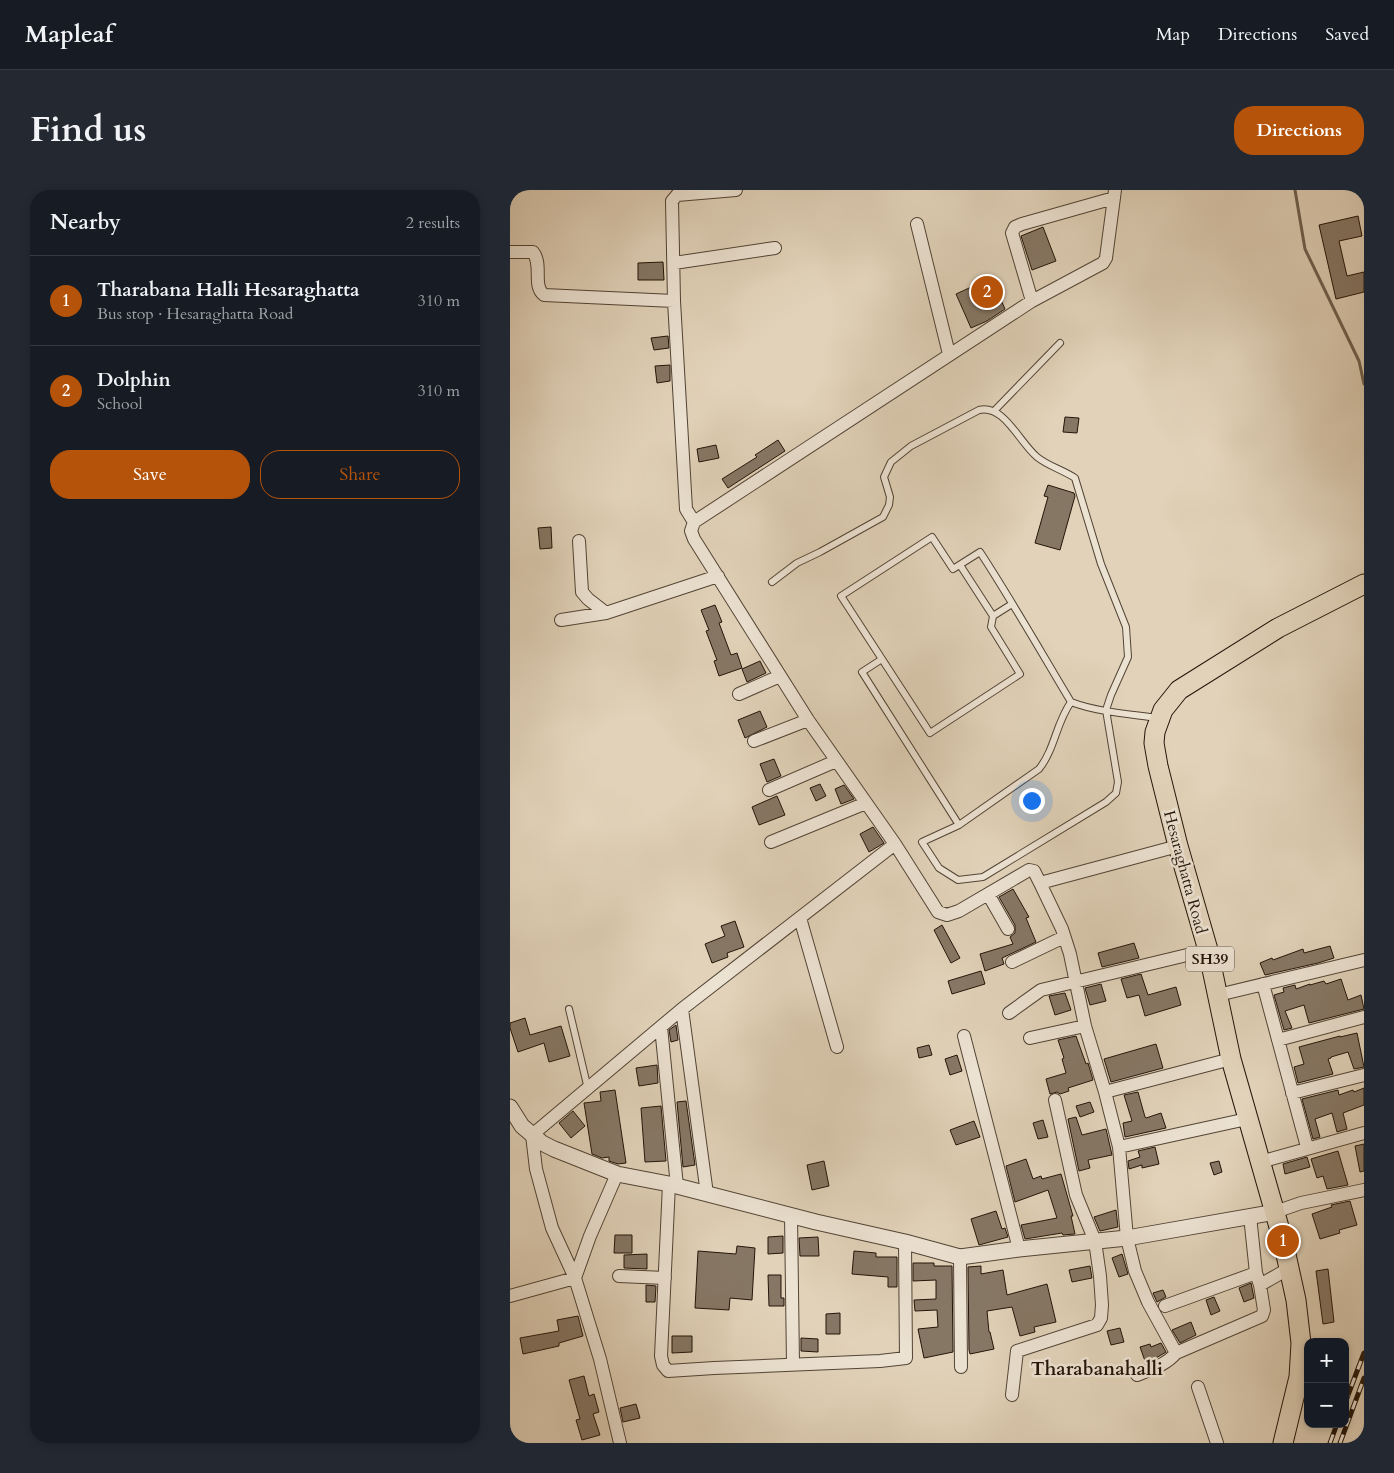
<!DOCTYPE html>
<html lang="en">
<head>
<meta charset="utf-8">
<style>
	:root { --surface:#171b24; --page:#242831; --text:#f1f3f6; --muted:#9ea1a6; --line:#363941; --accent:#b45309 }
	body { margin:0; font-family:Cardo,serif; background:var(--page); color:var(--text) }
	.controls { position:absolute; right:15px; bottom:15px; display:grid; overflow:hidden; border-radius:10px; box-shadow:0 2px 8px #0003 }
	.controls button { width:45px; height:45px; display:grid; place-items:center; padding:0; border:0; border-bottom:1px solid var(--line); background:var(--surface); color:var(--text); font:25px sans-serif }
	.you { position:absolute; left:521px; top:610px; width:18px; height:18px; margin:-12px; border:4px solid #fff; border-radius:50%; background:#1a73e8; box-shadow:0 0 0 8px #1a73e833 }
	.badge { display:grid; place-items:center; width:32px; height:32px; border-radius:50%; background:var(--accent); color:#fff; font-size:16px; font-weight:700 }
	.pin { position:absolute; translate:-50% -50%; border:2px solid #fff; box-shadow:0 1px 5px #0006 }
	.list { margin:0; padding:0; list-style:none }
	h2 { display:flex; justify-content:space-between; align-items:center; height:65px; margin:0; padding:0 20px; font-size:21px }
	h2 small { font-size:16px; font-weight:400; color:var(--muted) }
	.list li { display:grid; grid-template-columns:32px 1fr auto; gap:15px; align-items:center; box-sizing:border-box; height:90px; padding:0 20px; border-top:1px solid var(--line) }
	.list b { display:block; font-size:19px; white-space:nowrap }
	.list p { margin:0; font-size:16px; white-space:nowrap; color:var(--muted) }
	.list em { font-size:16px; font-style:normal; color:var(--muted) }
	.actions { display:flex; gap:10px; padding:15px 20px }
	.actions a { flex:1; padding:11px 0; border:1px solid var(--accent); border-radius:20px; text-align:center; font-size:18px; color:var(--accent) }
	.actions .main { background:var(--accent); color:#fff }
	.map { position:relative; flex:none; width:854px; height:1253px; overflow:hidden; border-radius:20px }
	header { display:flex; align-items:center; gap:30px; box-sizing:border-box; height:70px; padding:0 25px; background:var(--surface); border-bottom:1px solid var(--line) }
	header strong { font-size:24px }
	nav { display:flex; gap:28px; margin-inline-start:auto; font-size:18px }
	.intro { display:flex; align-items:center; justify-content:space-between; box-sizing:border-box; height:120px; padding:0 30px }
	h1 { margin:0; font-size:35px }
	.button { padding:12px 22px; border-radius:20px; background:var(--accent); color:#fff; font-size:18px; font-weight:700 }
	main { display:flex; gap:30px; padding:0 30px }
	aside { flex:1; background:var(--surface); border-radius:20px; box-shadow:0 2px 8px #0003 }
	.map>svg:first-child { display:block }
	.lines { fill:none; stroke-linecap:round; stroke-linejoin:round }
	.stream { stroke:#6e604f; stroke-width:3 }
	.building { fill:#867765; stroke:#231509 }
	.service-casing { stroke:#524435; stroke-width:8 }
	.minor-casing { stroke:#524435; stroke-width:14 }
	.tertiary-casing { stroke:#524435; stroke-width:17 }
	.primary-casing { stroke:#231509; stroke-width:21 }
	.service { stroke:#ece2d2; stroke-width:6 }
	.minor { stroke:#ece2d2; stroke-width:12 }
	.tertiary { stroke:#ece2d2; stroke-width:15 }
	.primary { stroke:#e1d2b9; stroke-width:19 }
	.rail-casing { stroke:#231509; stroke-width:5 }
	.rail { stroke:#ece2d2; stroke-width:3; stroke-dasharray:9; stroke-linecap:butt }
	.labels { text-anchor:middle; stroke-width:5; stroke-linejoin:round; paint-order:stroke }
	.shield { fill:#ece2d2; stroke:#5f5245; stroke-width:1 }
	.shield-label { font-size:15px; font-weight:bold; fill:#231509 }
	.street-label { font-size:16px; fill:#231509; stroke:#ece2d2 }
	.quarter-label { font-size:19px; font-weight:bold; fill:#231509; stroke:#ece2d2 }
</style>
</head>
<body>
<header>
<strong>Mapleaf</strong>
<nav><a>Map</a><a>Directions</a><a>Saved</a></nav>
</header>
<div class="intro"><h1>Find us</h1><a class="button">Directions</a></div>
<main>
<aside>
<h2>Nearby<small>2 results</small></h2>
<ul class="list">
<li><span class="badge">1</span><div><b>Tharabana Halli Hesaraghatta</b><p>Bus stop · Hesaraghatta Road</p></div><em>310 m</em></li>
<li><span class="badge">2</span><div><b>Dolphin</b><p>School</p></div><em>310 m</em></li>
</ul>
<div class="actions"><a class="main">Save</a><a>Share</a></div>
</aside>
<div class="map">
<svg width="854" height="1253" viewBox="0 0 854 1253">
	<rect width="100%" height="100%" fill="#e1d2b9"/>
	<filter id="stains"><feTurbulence type="fractalNoise" baseFrequency=".004" numOctaves="4"/><feColorMatrix values="0 0 0 0 .2 0 0 0 0 .09 0 0 0 0 .02 0 0 0 .5 -.17"/></filter>
	<radialGradient id="worn" r=".72"><stop offset=".6" stop-color="#630" stop-opacity="0"/><stop offset="1" stop-color="#630" stop-opacity=".3"/></radialGradient>
	<g class="lines">
		<path class="stream" d="M 785,0 L 795,59 L 849,171 L 854,194"/>
	</g>
	<path class="building" d="M 848,26 L 852,46 L 829,51 L 837,86 L 854,82 L 854,102 L 826,109 L 809,35 Z
		M 533,37 L 546,71 L 522,80 L 511,46 Z
		M 153,72 L 154,90 L 128,90 L 128,73 Z
		M 481,88 L 495,119 L 477,131 L 461,138 L 446,104 Z
		M 158,146 L 159,158 L 144,160 L 141,148 Z
		M 160,175 L 160,191 L 147,193 L 145,176 Z
		M 555,227 L 569,228 L 567,243 L 553,242 Z
		M 268,250 L 275,261 L 218,298 L 212,289 L 247,267 L 245,265 Z
		M 206,255 L 209,268 L 189,272 L 187,259 Z
		M 538,295 L 564,303 L 565,306 L 550,360 L 525,353 L 538,307 L 534,306 Z
		M 41,337 L 42,358 L 30,359 L 28,338 Z
		M 205,415 L 212,432 L 209,433 L 221,465 L 227,463 L 232,478 L 209,486 L 204,471 L 207,470 L 196,441 L 199,440 L 191,420 Z
		M 250,471 L 256,483 L 237,492 L 232,479 Z
		M 250,521 L 257,537 L 235,548 L 228,530 Z
		M 264,569 L 271,586 L 257,592 L 250,574 Z
		M 310,594 L 316,606 L 306,611 L 300,598 Z
		M 334,595 L 344,609 L 331,614 L 325,599 Z
		M 267,606 L 275,625 L 249,635 L 242,617 Z
		M 363,637 L 374,653 L 359,662 L 350,644 Z
		M 503,699 L 519,727 L 516,728 L 526,752 L 492,768 L 494,774 L 475,781 L 470,764 L 503,754 L 500,747 L 505,743 L 505,735 L 489,707 Z
		M 225,731 L 234,757 L 217,763 L 218,767 L 202,773 L 195,754 L 215,746 L 211,736 Z
		M 432,735 L 450,768 L 441,773 L 424,740 Z
		M 624,753 L 629,768 L 592,777 L 588,763 Z
		M 820,756 L 824,768 L 808,773 L 755,785 L 750,773 L 762,768 L 763,770 L 793,759 L 794,763 Z
		M 471,781 L 475,794 L 442,804 L 438,791 Z
		M 631,784 L 638,805 L 666,797 L 671,815 L 635,826 L 629,805 L 617,808 L 611,789 Z
		M 831,789 L 838,810 L 851,805 L 854,819 L 799,833 L 794,815 L 775,821 L 782,838 L 774,840 L 764,805 L 774,802 L 773,798 L 785,795 L 786,799 L 800,794 L 800,795 L 814,791 L 816,794 Z
		M 591,794 L 596,811 L 580,815 L 575,798 Z
		M 555,803 L 561,820 L 545,825 L 539,806 Z
		M 15,828 L 20,845 L 51,836 L 60,866 L 39,872 L 34,853 L 8,862 L 0,838 L 0,833 Z
		M 166,835 L 168,850 L 161,852 L 159,840 Z
		M 847,843 L 854,877 L 844,879 L 838,862 L 821,867 L 821,868 L 818,869 L 823,884 L 788,893 L 784,877 L 794,874 L 789,857 L 830,846 L 830,847 Z
		M 566,846 L 576,874 L 578,873 L 583,890 L 558,898 L 559,901 L 550,904 L 547,902 L 540,904 L 536,889 L 556,883 L 552,869 L 554,868 L 548,850 Z
		M 646,854 L 653,878 L 601,892 L 594,869 Z
		M 419,855 L 422,865 L 409,868 L 407,858 Z
		M 447,865 L 452,881 L 440,885 L 435,869 Z
		M 147,875 L 148,893 L 129,896 L 126,878 Z
		M 854,898 L 854,915 L 833,923 L 837,939 L 827,942 L 822,923 L 805,929 L 810,947 L 803,949 L 792,909 L 828,900 L 829,905 L 843,900 L 844,902 Z
		M 105,900 L 116,973 L 108,974 L 99,971 L 99,967 L 92,968 L 82,964 L 74,913 L 91,911 L 90,902 Z
		M 628,902 L 635,927 L 636,928 L 651,923 L 656,938 L 615,947 L 613,933 L 622,931 L 614,905 Z
		M 176,911 L 185,975 L 173,977 L 167,912 Z
		M 580,912 L 584,922 L 570,927 L 566,916 Z
		M 151,916 L 156,971 L 135,972 L 131,918 Z
		M 63,921 L 75,936 L 61,948 L 49,933 Z
		M 566,927 L 572,945 L 596,939 L 602,965 L 578,970 L 580,978 L 569,981 L 558,929 Z
		M 533,930 L 538,947 L 528,949 L 523,933 Z
		M 464,931 L 470,947 L 446,955 L 440,940 Z
		M 854,954 L 854,981 L 850,982 L 845,956 Z
		M 645,957 L 649,974 L 632,978 L 632,975 L 619,979 L 618,971 L 630,967 L 628,961 Z
		M 828,961 L 838,995 L 817,999 L 813,986 L 807,988 L 801,969 Z
		M 797,967 L 800,977 L 775,984 L 773,974 Z
		M 516,969 L 523,989 L 531,986 L 532,989 L 551,984 L 563,1026 L 561,1026 L 565,1044 L 553,1045 L 552,1043 L 515,1049 L 511,1035 L 547,1028 L 538,1000 L 505,1012 L 496,976 Z
		M 314,971 L 319,996 L 302,1000 L 297,975 Z
		M 709,971 L 712,982 L 704,985 L 700,973 Z
		M 840,1011 L 847,1035 L 829,1040 L 830,1043 L 810,1049 L 802,1024 L 822,1017 L 821,1015 Z
		M 606,1020 L 608,1037 L 590,1041 L 584,1027 Z
		M 486,1021 L 492,1039 L 495,1038 L 498,1047 L 469,1055 L 461,1029 Z
		M 105,1045 L 122,1045 L 122,1063 L 104,1063 Z
		M 273,1046 L 273,1063 L 258,1064 L 258,1047 Z
		M 308,1047 L 309,1066 L 290,1066 L 289,1048 Z
		M 227,1056 L 245,1058 L 242,1110 L 220,1108 L 219,1120 L 185,1118 L 188,1061 L 226,1064 Z
		M 344,1061 L 366,1063 L 366,1067 L 387,1067 L 387,1097 L 378,1097 L 378,1087 L 342,1084 Z
		M 137,1064 L 137,1079 L 114,1078 L 114,1065 Z
		M 612,1064 L 618,1084 L 609,1087 L 602,1068 Z
		M 403,1073 L 424,1073 L 424,1076 L 442,1076 L 443,1162 L 414,1168 L 408,1139 L 428,1137 L 427,1120 L 405,1121 L 404,1110 L 426,1109 L 426,1090 L 403,1091 Z
		M 471,1076 L 471,1084 L 493,1080 L 497,1105 L 537,1094 L 546,1132 L 524,1137 L 525,1142 L 510,1146 L 502,1117 L 477,1121 L 479,1142 L 480,1142 L 484,1159 L 460,1164 L 459,1160 L 458,1077 Z
		M 580,1076 L 582,1088 L 562,1092 L 559,1080 Z
		M 818,1079 L 824,1132 L 813,1134 L 806,1081 Z
		M 258,1085 L 271,1085 L 271,1108 L 274,1108 L 274,1116 L 259,1116 Z
		M 741,1093 L 744,1108 L 734,1112 L 729,1098 Z
		M 136,1095 L 146,1096 L 145,1112 L 136,1112 Z
		M 653,1100 L 656,1107 L 647,1112 L 643,1103 Z
		M 704,1107 L 710,1121 L 701,1125 L 696,1110 Z
		M 330,1123 L 330,1144 L 316,1144 L 316,1124 Z
		M 68,1126 L 73,1146 L 49,1153 L 49,1156 L 13,1164 L 10,1148 L 49,1141 L 47,1130 Z
		M 681,1132 L 686,1145 L 670,1153 L 662,1140 Z
		M 610,1138 L 614,1152 L 601,1155 L 597,1141 Z
		M 162,1146 L 182,1146 L 182,1162 L 162,1163 Z
		M 291,1148 L 308,1149 L 308,1162 L 291,1161 Z
		M 651,1153 L 656,1162 L 646,1168 L 635,1171 L 630,1157 L 640,1154 L 641,1157 Z
		M 74,1186 L 79,1206 L 84,1204 L 89,1222 L 83,1224 L 90,1245 L 72,1250 L 66,1230 L 70,1229 L 59,1190 Z
		M 126,1214 L 130,1228 L 113,1232 L 110,1218 Z"/>
	<g class="lines">
		<g class="service-casing">
			<path id="service" d="M 485,220 L 550,153
				M 450,375 L 483,426
				M 262,392 L 287,373 L 310,362 L 373,327 L 379,315 L 380,307 L 374,287 L 381,272 L 401,256 L 469,220 C 494,214 509,252 527,267 C 538,276 553,280 565,288 L 591,374 L 616,437 L 618,467 L 601,505 L 596,520 L 608,592 L 606,603 L 596,612 L 473,687 L 448,690 L 429,678 L 412,652 L 449,635 L 529,579 C 545,559 546,533 561,512 C 587,522 620,524 648,528
				M 502,414 L 483,426 L 481,437 L 510,484 L 420,543 L 331,406 L 422,347 L 443,379 L 470,362 C 502,411 531,462 561,512
				M 372,469 L 352,482 L 449,635
				M 59,819 L 78,899"/>
		</g>
		<g class="minor-casing">
			<path id="minor" d="M 605,0 L 596,68 L 593,73 L 522,111 L 184,332 L 181,341 L 184,349 L 298,530 L 385,654 L 428,722 L 437,725 L 449,721 L 519,680 L 524,681 L 530,693 L 668,656
				M 407,34 L 439,164
				M 0,62 L 23,62 C 33,75 22,96 34,105 L 164,111
				M 164,73 L 265,58
				M 522,111 L 502,43 L 505,37 L 512,34 L 604,8
				M 184,332 L 176,319 L 164,111 L 162,11 L 167,5 L 226,0
				M 69,351 L 72,402 L 78,409 L 96,423
				M 51,430 L 96,423 L 208,386
				M 229,504 L 270,486
				M 244,551 L 298,530
				M 259,600 L 326,571
				M 261,652 L 356,613
				M 530,693 L 552,739 L 560,764 L 575,836 L 595,902 L 609,957 L 617,1048 L 625,1081 L 638,1112 L 666,1163 L 752,1126 L 754,1120 L 750,1095 L 778,1079
				M 478,704 L 498,739
				M 290,728 L 327,857
				M 502,772 L 554,747
				M 753,794 L 797,957
				M 708,805 L 854,770
				M 172,819 L 197,1004
				M 499,823 L 531,800 L 698,760
				M 151,837 L 167,996
				M 454,846 L 509,1059
				M 520,848 L 575,836
				M 768,850 L 854,827
				M 595,902 L 721,869
				M 782,903 L 854,885
				M 609,957 L 737,929
				M 750,972 L 854,943
				M 159,994 L 151,1166 L 153,1175 L 158,1181 L 204,1178 L 370,1171 L 396,1168 L 395,1052
				M 765,1022 L 791,1013 L 854,1000
				M 281,1025 L 283,1175
				M 740,1026 L 746,1083
				M 450,1067 L 451,1177
				M 109,1086 L 155,1088
				M 0,1106 L 65,1088 L 80,1046 L 107,984
				M 655,1116 L 746,1083 L 750,1095
				M 627,1185 C 641,1179 656,1175 666,1163
				M 688,1197 L 707,1253
				M 502,1205 L 507,1161 L 587,1135 L 591,1128 L 592,1115 L 590,1086 L 585,1051 L 566,1005 L 545,910
				M 110,1253 L 90,1169 L 65,1088 L 42,1038 L 26,979 L 22,945 L 172,819 L 385,654"/>
		</g>
		<g class="tertiary-casing">
			<path id="tertiary" d="M 0,917 L 12,936 L 32,953 L 44,959 L 107,984 L 159,994 L 306,1032 L 395,1052 L 450,1067 L 509,1059 L 617,1048 L 765,1022"/>
		</g>
		<g class="primary-casing">
			<path id="primary" d="M 773,1253 L 789,1187 L 791,1153 L 786,1110 L 773,1051 L 721,869 L 698,760 L 668,656 L 648,576 L 644,553 L 645,542 L 653,520 L 669,500 L 768,438 L 854,394"/>
		</g>
		<use href="#service" class="service"/>
		<use href="#minor" class="minor"/>
		<use href="#tertiary" class="tertiary"/>
		<use href="#primary" class="primary"/>
		<g class="rail-casing">
			<path id="rail" d="M 835,1213 L 854,1163
				M 820,1253 L 827,1234
				M 830,1253 L 854,1188"/>
		</g>
		<use href="#rail" class="rail"/>
	</g>
	<g class="labels">
		<rect class="shield" x="676" y="756.5" width="48" height="25" rx="4"/>
		<g class="shield-label">
			<text x="700" y="774">SH39</text>
		</g>
		<g class="street-label">
			<text transform="translate(676 682) rotate(75)" y="6">Hesaraghatta Road</text>
		</g>
		<g class="quarter-label">
			<text x="587" y="1185">Tharabanahalli</text>
		</g>
	</g>
	<rect width="100%" height="100%" filter="url(#stains)"/>
	<rect width="100%" height="100%" fill="url(#worn)"/>
</svg>
<div class="controls">
<button>+</button>
<button>−</button>
</div>
<div class="you"></div>
<div class="pin badge" style="left:773px;top:1051px">1</div>
<div class="pin badge" style="left:477px;top:102px">2</div>
</div>
</main>
</body>
</html>
